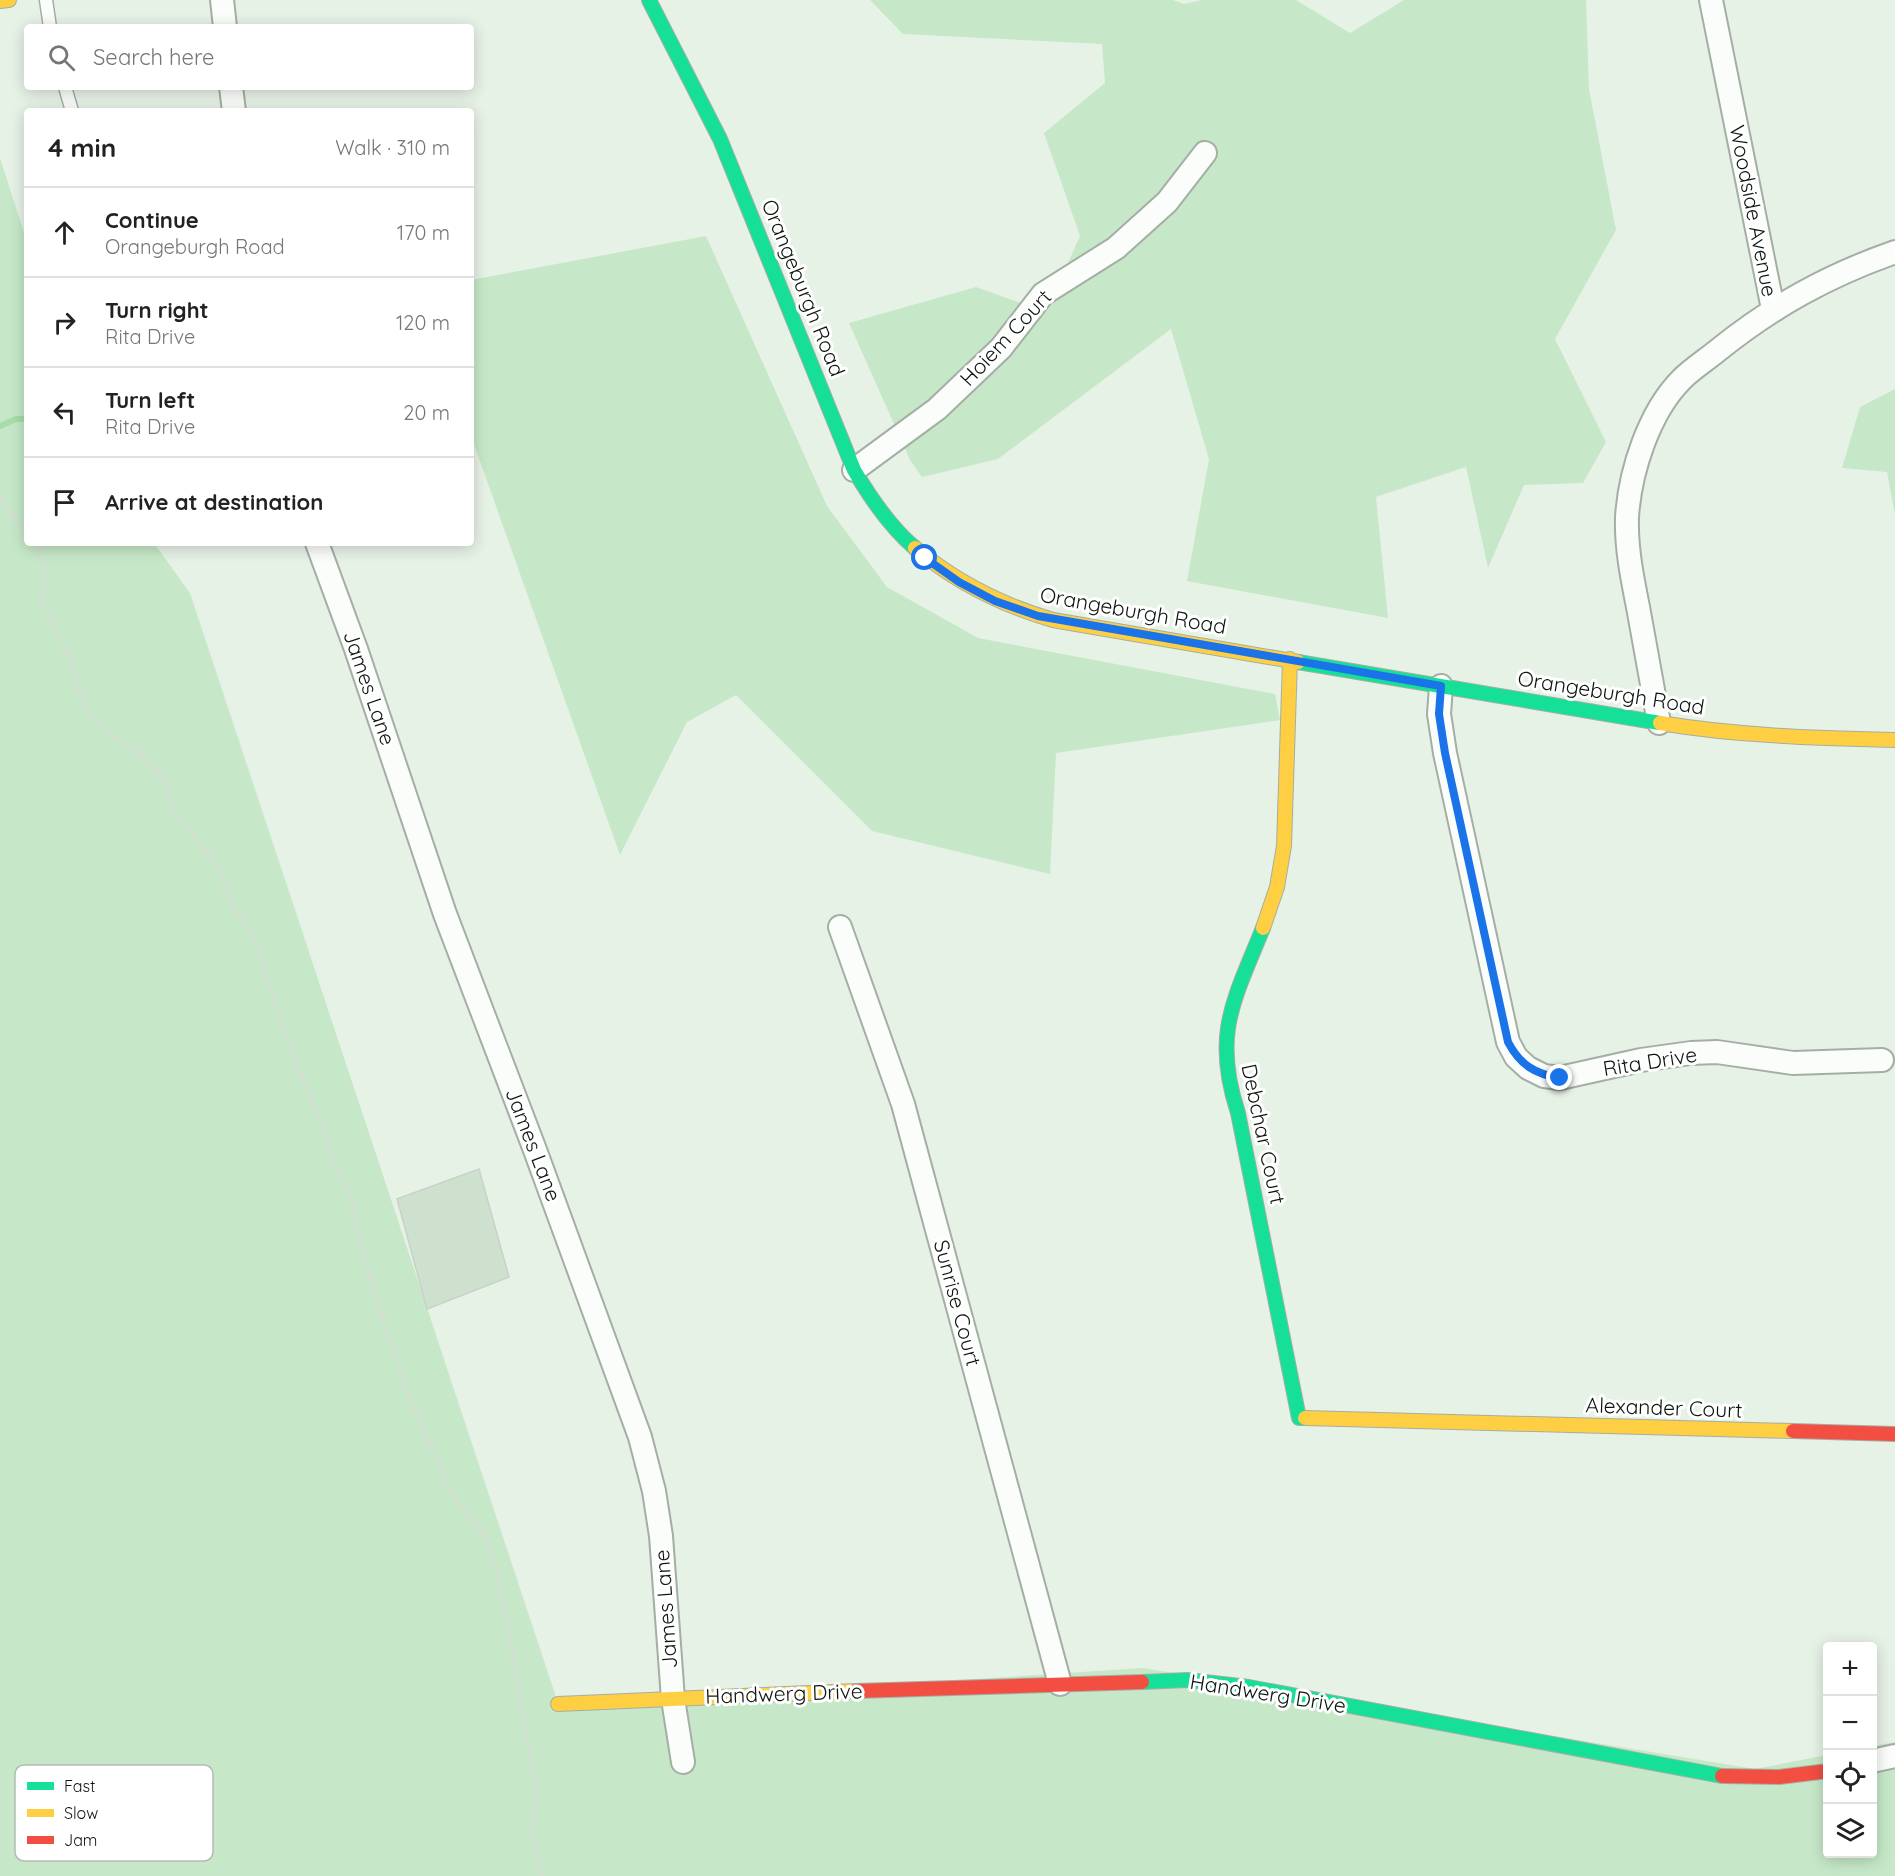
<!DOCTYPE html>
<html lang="en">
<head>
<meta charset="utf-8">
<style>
	:root { --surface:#fff; --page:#f6f6f6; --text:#222; --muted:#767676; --line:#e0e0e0 }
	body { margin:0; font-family:Quicksand,sans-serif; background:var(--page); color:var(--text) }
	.controls { position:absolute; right:18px; bottom:18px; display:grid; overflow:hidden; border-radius:6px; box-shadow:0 3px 15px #0003 }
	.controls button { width:54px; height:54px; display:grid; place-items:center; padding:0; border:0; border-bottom:2px solid var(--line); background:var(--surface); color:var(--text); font:30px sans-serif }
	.stop { position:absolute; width:18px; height:18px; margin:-14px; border:4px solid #1a73e8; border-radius:50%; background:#fff }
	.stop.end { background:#1a73e8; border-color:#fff; box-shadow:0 2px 6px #0008 }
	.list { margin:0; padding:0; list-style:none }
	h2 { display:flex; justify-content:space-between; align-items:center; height:78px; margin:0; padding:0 24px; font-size:26px }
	h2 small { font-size:20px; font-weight:400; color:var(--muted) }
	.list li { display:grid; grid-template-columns:39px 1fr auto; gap:18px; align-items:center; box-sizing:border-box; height:90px; padding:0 24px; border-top:2px solid var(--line) }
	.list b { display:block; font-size:22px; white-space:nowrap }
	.list p { margin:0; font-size:20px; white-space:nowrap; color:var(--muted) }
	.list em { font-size:20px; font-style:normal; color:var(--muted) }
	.icon { flex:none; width:33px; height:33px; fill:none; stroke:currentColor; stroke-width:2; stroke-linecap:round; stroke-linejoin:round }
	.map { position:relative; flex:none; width:1895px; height:1876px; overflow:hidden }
	.search { position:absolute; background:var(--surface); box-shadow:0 3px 15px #0003; left:24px; top:24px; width:450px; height:66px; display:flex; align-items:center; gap:15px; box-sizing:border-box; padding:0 21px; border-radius:6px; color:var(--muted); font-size:22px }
	.panel { position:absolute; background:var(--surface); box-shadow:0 3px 15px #0003; left:24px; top:108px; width:450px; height:438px; border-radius:6px }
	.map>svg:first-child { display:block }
	.green { fill:#c6e8c8 }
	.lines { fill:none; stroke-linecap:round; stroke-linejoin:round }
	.stream { stroke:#a7dcac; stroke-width:6 }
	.building { fill:#cee1cf; stroke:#c9d1c9; stroke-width:1.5 }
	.lane-casing { stroke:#a4aea5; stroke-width:15 }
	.street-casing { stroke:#a4aea5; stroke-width:26 }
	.fast-casing { stroke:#a4aea5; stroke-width:16 }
	.slow-casing { stroke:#a4aea5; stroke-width:16 }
	.jam-casing { stroke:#a4aea5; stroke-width:16 }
	.path { stroke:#d8dbd8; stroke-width:4; stroke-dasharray:3 3; stroke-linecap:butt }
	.lane { stroke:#fbfdfb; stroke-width:12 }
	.street { stroke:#fbfdfb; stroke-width:22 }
	.fast { stroke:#16e098; stroke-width:14 }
	.slow { stroke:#ffcf43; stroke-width:14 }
	.jam { stroke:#f24e42; stroke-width:14 }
	.route { stroke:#1a73e8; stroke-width:8 }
	.labels { text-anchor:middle; stroke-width:6; stroke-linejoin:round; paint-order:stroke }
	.street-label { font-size:21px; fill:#0e150f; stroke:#fff }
	.key { fill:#fff; stroke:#b7b9b7; stroke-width:1.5 }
	.key-label { font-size:16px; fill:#0e150f }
</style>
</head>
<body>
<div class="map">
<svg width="1895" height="1876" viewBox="0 0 1895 1876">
	<rect width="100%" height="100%" fill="#e7f2e7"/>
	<path class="green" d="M 870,0 L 1173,0 L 1184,4 L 1202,0 L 1296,0 L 1350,33 L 1404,0 L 1586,0 L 1589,89 L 1616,230 L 1555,339 L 1606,442 L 1583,483 L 1524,485 L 1488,568 L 1466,467 L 1376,497 L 1388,618 L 1187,581 L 1209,459 L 1171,329 L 998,459 L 922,477 L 910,460 L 849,323 L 976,287 L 1046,312 L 1080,236 L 1044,133 L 1105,83 L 1102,44 L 903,34 Z
		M 0,158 L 27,242 L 27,543 L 154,543 L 190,593 L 559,1706 L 1143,1668 L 1755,1769 L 1827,1755 L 1828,1854 L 1872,1854 L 1873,1746 L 1895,1742 L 1895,1876 L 0,1876 Z
		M 706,236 L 827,506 L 887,587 L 978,638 L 1275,694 L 1280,720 L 1056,753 L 1050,874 L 872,831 L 736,695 L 687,722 L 620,855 L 471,436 L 471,280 Z
		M 1895,389 L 1895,515 L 1887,472 L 1842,468 L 1860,407 Z"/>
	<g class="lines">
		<path class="stream" d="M 0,426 L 16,419 L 27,419"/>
	</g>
	<path class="building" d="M 479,1169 L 509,1277 L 427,1309 L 397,1199 Z"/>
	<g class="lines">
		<g class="lane-casing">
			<path id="lane" d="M 46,0 L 50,27
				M 65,87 L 72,111"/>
		</g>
		<g class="street-casing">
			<path id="street" d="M 222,0 L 225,27
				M 1711,0 L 1773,309
				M 231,87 L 234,111
				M 854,470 L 937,409 L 1001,348 L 1043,294 L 1116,248 L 1167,202 L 1205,153
				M 317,543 L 356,649 L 445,914 L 535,1150 L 640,1437 L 654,1491 L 661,1536 L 673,1699 L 683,1762
				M 1441,686 L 1439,714 L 1445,753 L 1508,1042 L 1516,1057 L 1528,1068 L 1544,1076 L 1560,1078 L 1641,1060 L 1691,1053 L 1717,1052 L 1793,1063 L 1882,1060
				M 1659,723 C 1652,684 1645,646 1638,607 C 1632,577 1626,547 1627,517 C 1630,471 1649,412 1682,379 C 1692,369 1706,360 1717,351 C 1773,306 1827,276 1895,252
				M 840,927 L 903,1104 L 1060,1684
				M 1872,1761 L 1895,1756"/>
		</g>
		<g class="fast-casing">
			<path id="fast" d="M 649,0 L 720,139 L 854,470 C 871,499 890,527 915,548
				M 1298,662 L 1660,723
				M 1263,928 C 1234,1000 1212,1034 1238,1113 L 1299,1418 L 1305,1418
				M 1142,1682 L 1187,1680 L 1249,1687 L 1722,1776"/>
		</g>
		<g class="slow-casing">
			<path id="slow" d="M 0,1 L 9,0
				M 915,548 C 957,583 1001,605 1053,620 L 1298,662
				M 1660,723 C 1738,736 1816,738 1895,740
				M 1263,928 L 1277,887 L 1284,846 L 1290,659
				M 1305,1418 L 1793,1431
				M 558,1704 L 856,1691"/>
		</g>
		<g class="jam-casing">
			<path id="jam" d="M 1793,1431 L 1895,1434
				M 856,1691 L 1142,1682
				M 1722,1776 L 1779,1777 L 1828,1771"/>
		</g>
		<path class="path" d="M 0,491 L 5,504 L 27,535
			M 32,543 C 39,553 47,566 44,579 C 43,588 40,593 42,602 L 74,668 L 78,690 L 88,713 L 125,746 L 135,750 L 150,763 L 169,788 L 173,807 L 219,870 L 228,895 L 257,946 L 276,1010 L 351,1200 L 363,1257 L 410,1400 L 454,1497 L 480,1529 L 489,1546 L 499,1581 L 534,1774 L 535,1806 L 532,1834 L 541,1876"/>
		<use href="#lane" class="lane"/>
		<use href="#street" class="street"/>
		<use href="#fast" class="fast"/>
		<use href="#slow" class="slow"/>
		<use href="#jam" class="jam"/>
	</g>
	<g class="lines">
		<path class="route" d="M 925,558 L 959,582 L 995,601 L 1038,616 L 1441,686 L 1439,714 L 1445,753 L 1508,1042 C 1520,1065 1535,1074 1560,1078"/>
	</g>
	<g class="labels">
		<g class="street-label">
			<text transform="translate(1753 211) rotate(79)" y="7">Woodside Avenue</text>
			<text transform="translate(803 288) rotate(68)" y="7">Orangeburgh Road</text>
			<text transform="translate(1006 338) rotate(-47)" y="7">Hoiem Court</text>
			<text transform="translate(1133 611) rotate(10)" y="7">Orangeburgh Road</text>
			<text transform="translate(369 688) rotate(71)" y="7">James Lane</text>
			<text transform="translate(1611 693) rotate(9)" y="7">Orangeburgh Road</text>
			<text transform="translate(1650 1062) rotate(-9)" y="7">Rita Drive</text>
			<text transform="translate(1263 1134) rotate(78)" y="7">Debchar Court</text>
			<text transform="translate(533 1145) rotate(69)" y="7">James Lane</text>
			<text transform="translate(957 1303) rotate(75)" y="7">Sunrise Court</text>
			<text transform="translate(1664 1408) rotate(2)" y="7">Alexander Court</text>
			<text transform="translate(666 1609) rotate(-94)" y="7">James Lane</text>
			<text transform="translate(784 1694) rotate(-2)" y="7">Handwerg Drive</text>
			<text transform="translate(1268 1694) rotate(9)" y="7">Handwerg Drive</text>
		</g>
	</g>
	<rect x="15" y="1765" width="198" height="96" rx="9" class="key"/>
	<rect x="27" y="1782" width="27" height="8" fill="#16e098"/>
	<rect x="27" y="1809" width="27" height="8" fill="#ffcf43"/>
	<rect x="27" y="1836" width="27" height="8" fill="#f24e42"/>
	<g class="key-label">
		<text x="64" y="1792">Fast</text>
		<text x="64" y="1819">Slow</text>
		<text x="64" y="1846">Jam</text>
	</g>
</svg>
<div class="controls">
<button>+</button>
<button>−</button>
<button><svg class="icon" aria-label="locate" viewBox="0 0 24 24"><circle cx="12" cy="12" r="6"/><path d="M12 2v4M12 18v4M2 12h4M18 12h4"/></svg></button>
<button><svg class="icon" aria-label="layers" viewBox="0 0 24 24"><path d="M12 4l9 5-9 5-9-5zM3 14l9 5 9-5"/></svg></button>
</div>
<div class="stop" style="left:925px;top:558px"></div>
<div class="stop end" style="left:1560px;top:1078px"></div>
<div class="search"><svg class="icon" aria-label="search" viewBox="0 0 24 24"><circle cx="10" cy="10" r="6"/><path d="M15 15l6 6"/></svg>Search here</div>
<section class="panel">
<h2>4 min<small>Walk · 310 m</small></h2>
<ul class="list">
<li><svg class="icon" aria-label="ahead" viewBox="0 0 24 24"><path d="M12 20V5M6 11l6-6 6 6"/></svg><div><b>Continue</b><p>Orangeburgh Road</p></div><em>170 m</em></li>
<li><svg class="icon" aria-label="right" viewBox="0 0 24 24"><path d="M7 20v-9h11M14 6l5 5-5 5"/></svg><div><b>Turn right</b><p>Rita Drive</p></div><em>120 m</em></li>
<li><svg class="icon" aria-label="left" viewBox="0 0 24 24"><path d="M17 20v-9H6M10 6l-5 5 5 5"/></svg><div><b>Turn left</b><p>Rita Drive</p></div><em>20 m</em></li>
<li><svg class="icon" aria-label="arrive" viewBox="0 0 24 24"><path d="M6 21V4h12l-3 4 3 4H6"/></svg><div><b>Arrive at destination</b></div></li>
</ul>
</section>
</div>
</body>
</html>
